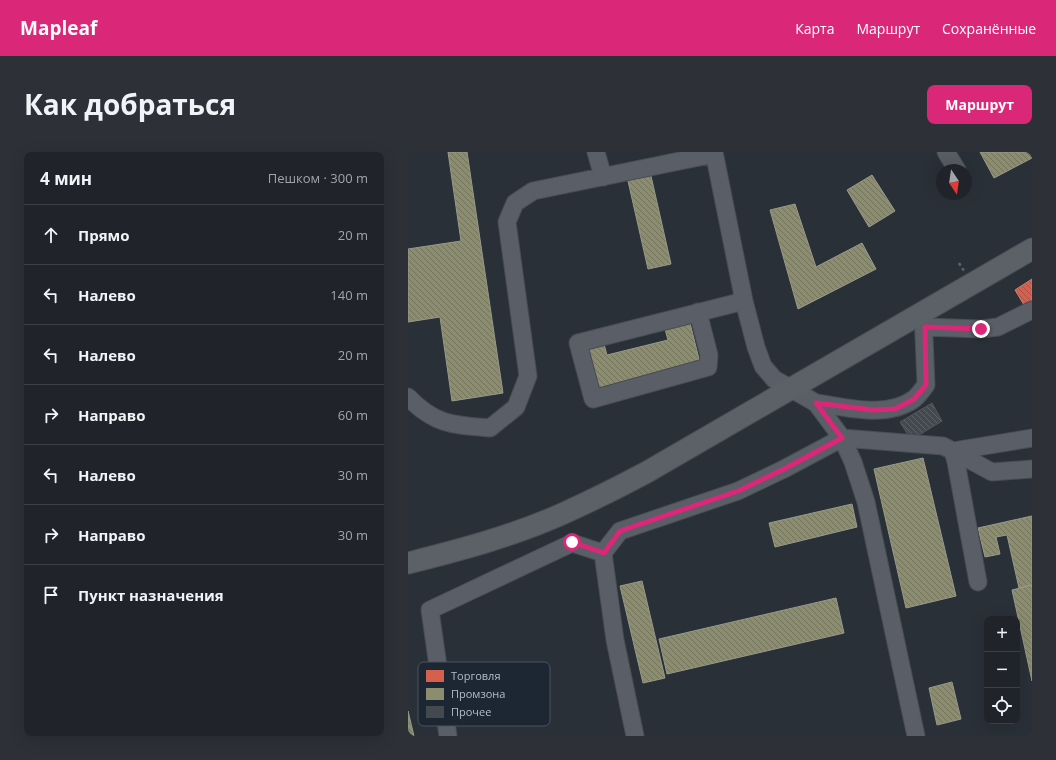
<!DOCTYPE html>
<html lang="ru">
<head>
<meta charset="utf-8">
<style>
	:root { --surface:#20242a; --page:#2d3036; --text:#f1f3f6; --muted:#a2a4a8; --line:#3d4147; --accent:#db2777 }
	body { margin:0; font-family:"Open Sans",sans-serif; background:var(--page); color:var(--text) }
	.controls { position:absolute; right:12px; bottom:12px; display:grid; overflow:hidden; border-radius:8px; box-shadow:0 4px 16px #0002 }
	.controls button { width:36px; height:36px; display:grid; place-items:center; padding:0; border:0; border-bottom:1px solid var(--line); background:var(--surface); color:var(--text); font:20px sans-serif }
	.compass { position:absolute; left:528px; top:12px; width:36px; height:36px; border-radius:50%; background:var(--surface); box-shadow:0 4px 16px #0002; rotate:167deg }
	.stop { position:absolute; width:12px; height:12px; margin:-9px; border:3px solid #db2777; border-radius:50%; background:#fff }
	.stop.end { background:#db2777; border-color:#fff; box-shadow:0 1px 4px #0008 }
	.list { margin:0; padding:0; list-style:none }
	h2 { display:flex; justify-content:space-between; align-items:center; height:52px; margin:0; padding:0 16px; font-size:17px }
	h2 small { font-size:13px; font-weight:400; color:var(--muted) }
	.list li { display:grid; grid-template-columns:26px 1fr auto; gap:12px; align-items:center; box-sizing:border-box; height:60px; padding:0 16px; border-top:1px solid var(--line) }
	.list b { display:block; font-size:15px; white-space:nowrap }
	.list em { font-size:13px; font-style:normal; color:var(--muted) }
	.icon { flex:none; width:22px; height:22px; fill:none; stroke:currentColor; stroke-width:2; stroke-linecap:round; stroke-linejoin:round }
	.map { position:relative; flex:none; width:624px; height:584px; overflow:hidden; border-radius:8px }
	header { display:flex; align-items:center; gap:24px; box-sizing:border-box; height:56px; padding:0 20px; background:var(--accent); color:#fff }
	header strong { font-size:19px }
	nav { display:flex; gap:22px; margin-inline-start:auto; font-size:14px }
	.intro { display:flex; align-items:center; justify-content:space-between; box-sizing:border-box; height:96px; padding:0 24px }
	h1 { margin:0; font-size:28px }
	.button { padding:10px 18px; border-radius:8px; background:var(--accent); color:#fff; font-size:14px; font-weight:700 }
	main { display:flex; gap:24px; padding:0 24px }
	aside { flex:1; background:var(--surface); border-radius:8px; box-shadow:0 4px 16px #0002 }
	.map>svg:first-child { display:block }
	.shops { fill:url(#shops-back-hatch); stroke:#cc7c72 }
	.industry { fill:url(#industry-back-hatch); stroke:#989a89 }
	.building { fill:url(#building-back-hatch); stroke:#52575f }
	.lines { fill:none; stroke-linecap:round; stroke-linejoin:round }
	.minor-casing { stroke:#484c53; stroke-width:19 }
	.major-casing { stroke:#484c55; stroke-width:23 }
	.path { stroke:#5d636a; stroke-width:2.5; stroke-dasharray:3 3; stroke-linecap:butt }
	.minor { stroke:#5a5e66; stroke-width:17 }
	.major { stroke:#5c6168; stroke-width:21 }
	.route { stroke:#db2777; stroke-width:5 }
	.key { fill:#1d2633; stroke:#4a5360; stroke-width:1 }
	.key-label { font-size:11px; fill:#b4bcc9 }
</style>
</head>
<body>
<header>
<strong>Mapleaf</strong>
<nav><a>Карта</a><a>Маршрут</a><a>Сохранённые</a></nav>
</header>
<div class="intro"><h1>Как добраться</h1><a class="button">Маршрут</a></div>
<main>
<aside>
<h2>4 мин<small>Пешком · 300 m</small></h2>
<ul class="list">
<li><svg class="icon" aria-label="ahead" viewBox="0 0 24 24"><path d="M12 20V5M6 11l6-6 6 6"/></svg><div><b>Прямо</b></div><em>20 m</em></li>
<li><svg class="icon" aria-label="left" viewBox="0 0 24 24"><path d="M17 20v-9H6M10 6l-5 5 5 5"/></svg><div><b>Налево</b></div><em>140 m</em></li>
<li><svg class="icon" aria-label="left" viewBox="0 0 24 24"><path d="M17 20v-9H6M10 6l-5 5 5 5"/></svg><div><b>Налево</b></div><em>20 m</em></li>
<li><svg class="icon" aria-label="right" viewBox="0 0 24 24"><path d="M7 20v-9h11M14 6l5 5-5 5"/></svg><div><b>Направо</b></div><em>60 m</em></li>
<li><svg class="icon" aria-label="left" viewBox="0 0 24 24"><path d="M17 20v-9H6M10 6l-5 5 5 5"/></svg><div><b>Налево</b></div><em>30 m</em></li>
<li><svg class="icon" aria-label="right" viewBox="0 0 24 24"><path d="M7 20v-9h11M14 6l5 5-5 5"/></svg><div><b>Направо</b></div><em>30 m</em></li>
<li><svg class="icon" aria-label="arrive" viewBox="0 0 24 24"><path d="M6 21V4h12l-3 4 3 4H6"/></svg><div><b>Пункт назначения</b></div></li>
</ul>
</aside>
<div class="map">
<svg width="624" height="584" viewBox="0 0 624 584">
	<defs>
		<pattern id="shops-back-hatch" width="6" height="6" patternUnits="userSpaceOnUse"><rect width="6" height="6" fill="#d6604d"/><path d="M-1 5l2 2M0 0l6 6M5-1l2 2" fill="none" stroke="#a65448"/></pattern>
		<pattern id="industry-back-hatch" width="6" height="6" patternUnits="userSpaceOnUse"><rect width="6" height="6" fill="#8c8c6e"/><path d="M-1 5l2 2M0 0l6 6M5-1l2 2" fill="none" stroke="#72735f"/></pattern>
		<pattern id="building-back-hatch" width="6" height="6" patternUnits="userSpaceOnUse"><rect width="6" height="6" fill="#444950"/><path d="M-1 5l2 2M0 0l6 6M5-1l2 2" fill="none" stroke="#5d6168"/></pattern>
	</defs>
	<rect width="100%" height="100%" fill="#2a3038"/>
	<path class="shops" d="M 624,127 L 624,149 L 616,153 L 607,138 Z"/>
	<path class="industry" d="M 40,0 L 59,0 L 95,241 L 44,249 L 32,165 L 0,170 L 0,97 L 53,89 Z
		M 572,0 L 624,0 L 624,6 L 586,26 Z
		M 464,23 L 487,59 L 461,75 L 439,38 Z
		M 243,24 L 263,112 L 240,117 L 220,29 Z
		M 387,52 L 408,115 L 454,91 L 468,117 L 390,157 L 362,58 Z
		M 282,171 L 292,211 L 187,238 L 177,197 L 196,192 L 199,203 L 260,188 L 257,177 Z
		M 515,306 L 548,444 L 498,456 L 466,317 Z
		M 444,352 L 449,375 L 367,395 L 361,371 Z
		M 624,364 L 624,433 L 611,436 L 599,383 L 588,385 L 592,402 L 577,405 L 570,376 Z
		M 234,429 L 257,526 L 235,531 L 212,434 Z
		M 624,433 L 624,529 L 604,438 Z
		M 428,446 L 436,481 L 259,522 L 251,487 Z
		M 544,530 L 553,567 L 529,573 L 521,536 Z
		M 0,559 L 6,584 L 0,584 Z"/>
	<path class="building" d="M 524,251 L 534,269 L 503,288 L 492,270 Z"/>
	<g class="lines">
		<g class="minor-casing">
			<path id="minor" d="M 188,0 L 195,25
				M 306,0 L 336,149 L 348,195 L 355,214 L 366,227 L 408,251 L 434,286 L 445,310 L 458,350 L 508,584
				M 538,0 L 549,18
				M 290,160 L 301,203 L 300,215 L 185,247 L 170,191 L 336,149
				M 517,175 L 573,177 L 590,175 L 624,158
				M 0,245 C 27,273 45,273 82,276 L 108,255 L 120,224 L 99,70 L 107,51 L 125,39 L 306,2
				M 408,251 C 438,255 479,267 506,247 C 510,244 514,238 518,233 L 515,160
				M 624,286 L 545,299 L 584,320 L 624,317
				M 40,584 L 22,458 L 164,391 L 195,401
				M 227,584 L 207,488 L 195,401 L 212,379 L 330,339 L 376,317 L 434,286 L 535,294 L 545,299 L 548,310 L 570,430"/>
		</g>
		<g class="major-casing">
			<path id="major" d="M 0,411 C 52,398 105,384 154,362 C 183,349 211,335 239,320 L 624,97"/>
		</g>
		<path class="path" d="M 551,111 L 556,119"/>
		<use href="#minor" class="minor"/>
		<use href="#major" class="major"/>
	</g>
	<g class="lines">
		<path class="route" d="M 164,390 L 196,401 L 212,379 L 330,339 L 376,317 L 434,286 L 408,251 L 465,258 L 487,257 L 506,247 L 518,233 L 517,175 L 573,177"/>
	</g>
	<rect x="10" y="510" width="132" height="64" rx="6" class="key"/>
	<rect x="18" y="518" width="18" height="12" fill="#d6604d"/>
	<rect x="18" y="536" width="18" height="12" fill="#8c8c6e"/>
	<rect x="18" y="554" width="18" height="12" fill="#444950"/>
	<g class="key-label">
		<text x="43" y="528">Торговля</text>
		<text x="43" y="546">Промзона</text>
		<text x="43" y="564">Прочее</text>
	</g>
</svg>
<div class="controls">
<button>+</button>
<button>−</button>
<button><svg class="icon" aria-label="locate" viewBox="0 0 24 24"><circle cx="12" cy="12" r="6"/><path d="M12 2v4M12 18v4M2 12h4M18 12h4"/></svg></button>
</div>
<svg class="compass" viewBox="-18 -18 36 36"><path d="M0-13l5 13h-10z" fill="#e53935"/><path d="M0 13l5-13h-10z" fill="#a2a4a8"/></svg>
<div class="stop" style="left:164px;top:390px"></div>
<div class="stop end" style="left:573px;top:177px"></div>
</div>
</main>
</body>
</html>
